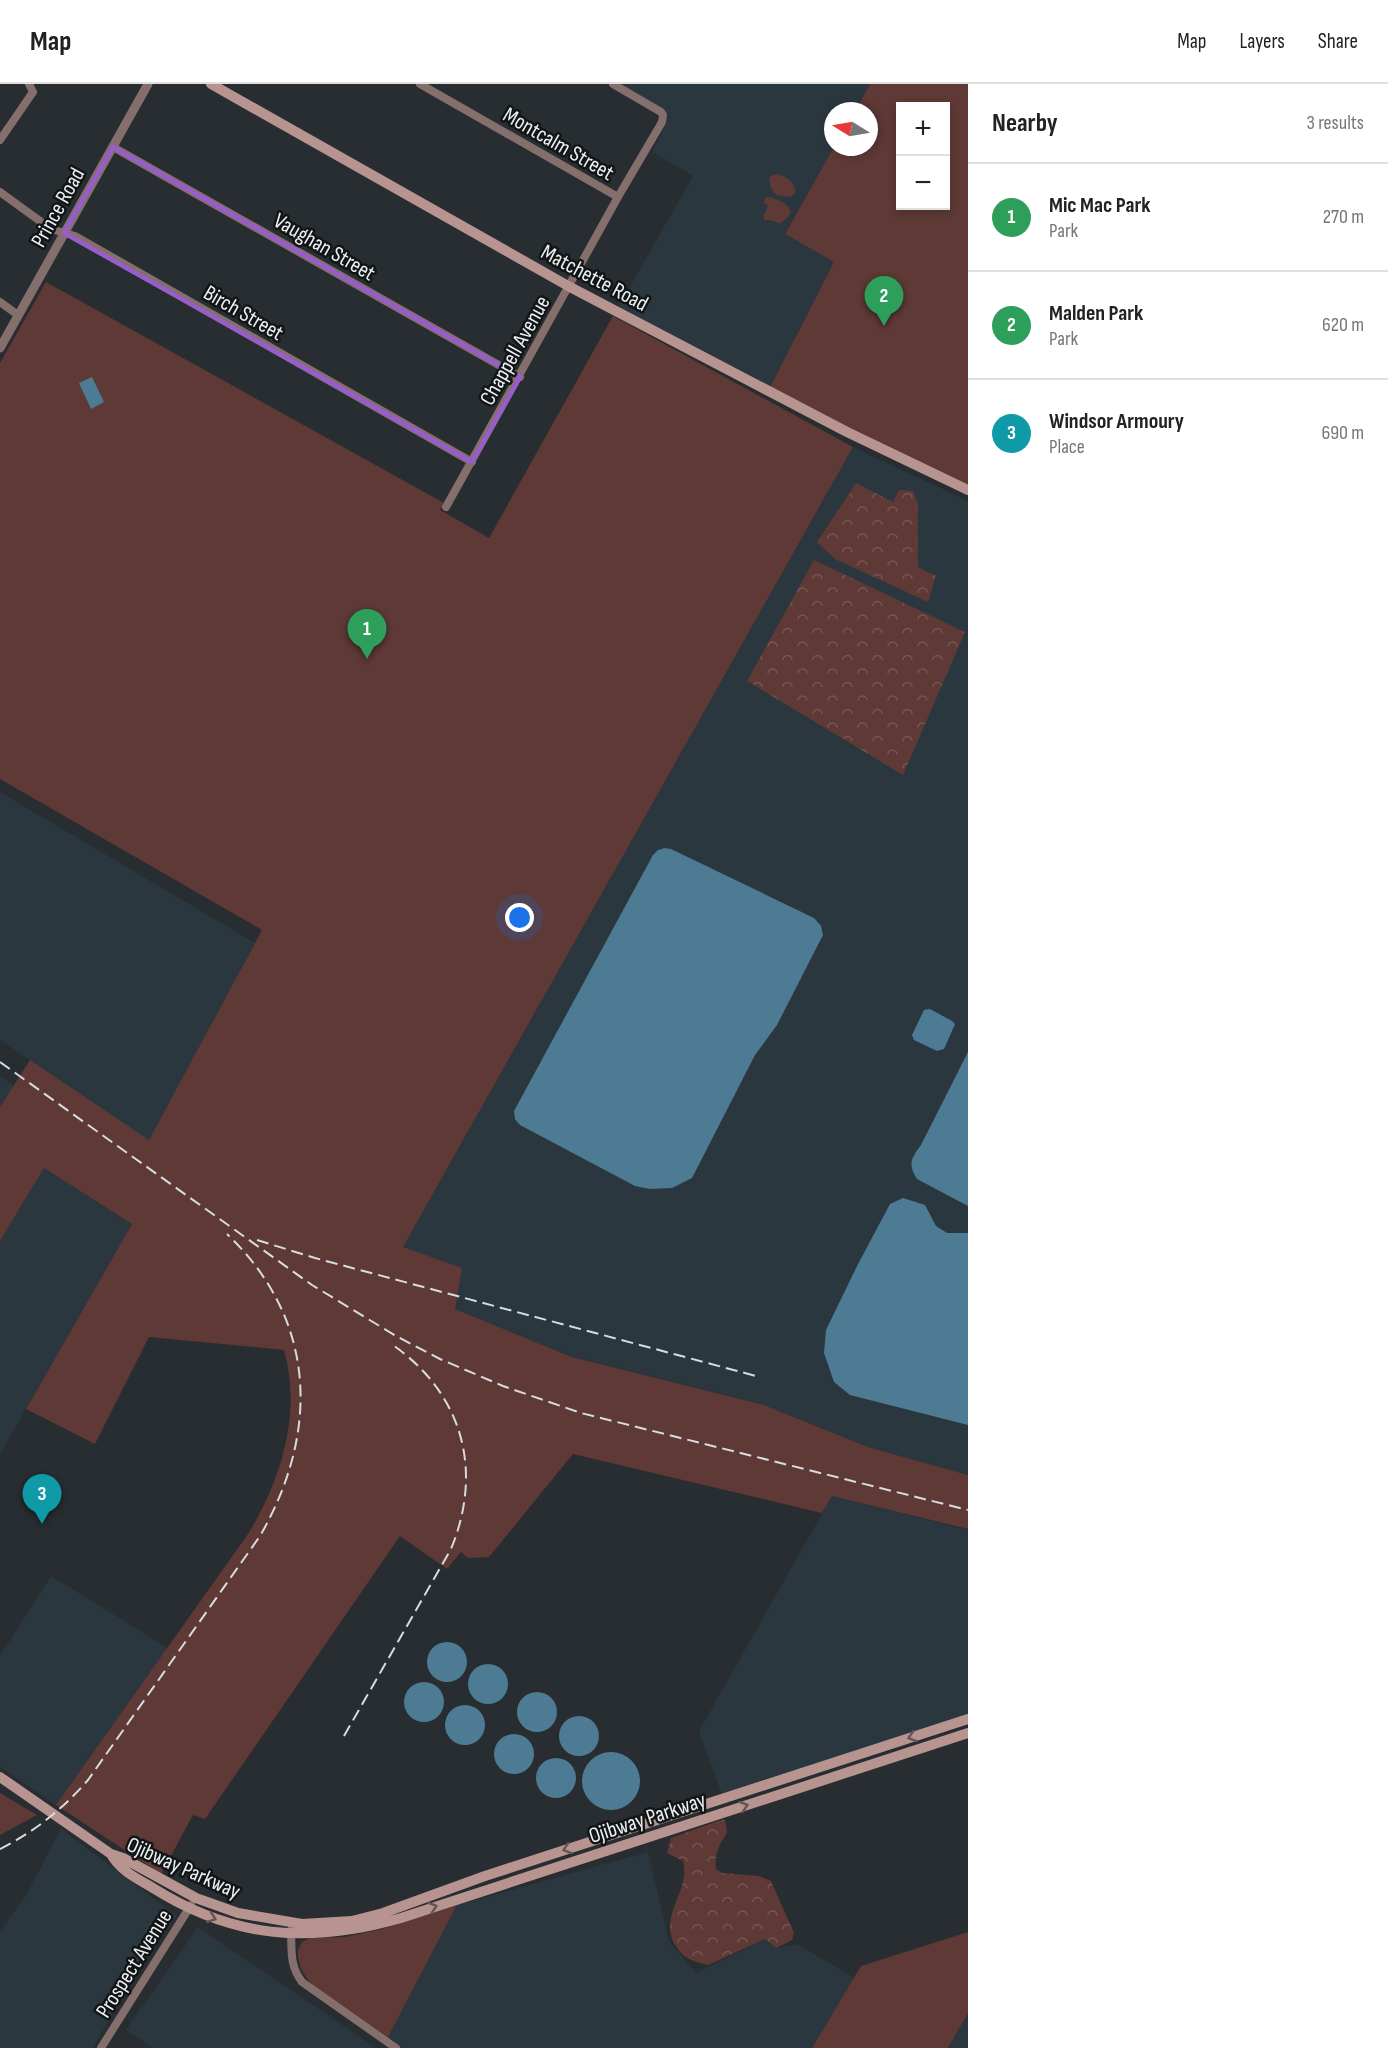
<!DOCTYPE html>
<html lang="en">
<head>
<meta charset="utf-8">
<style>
	:root { --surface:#fff; --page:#f6f6f6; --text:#222; --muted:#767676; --line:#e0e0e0; --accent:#111827 }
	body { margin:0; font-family:"Sofia Sans Condensed",sans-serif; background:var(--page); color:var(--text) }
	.controls { position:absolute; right:18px; top:18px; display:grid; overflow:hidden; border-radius:0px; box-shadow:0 3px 9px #0003 }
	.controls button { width:54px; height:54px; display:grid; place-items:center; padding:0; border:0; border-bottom:2px solid var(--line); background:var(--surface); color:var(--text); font:30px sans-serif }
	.compass { position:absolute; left:824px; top:18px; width:54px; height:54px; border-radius:50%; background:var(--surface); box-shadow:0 3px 9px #0003; rotate:281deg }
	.you { position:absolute; left:520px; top:834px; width:21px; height:21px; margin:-15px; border:4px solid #fff; border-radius:50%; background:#1a73e8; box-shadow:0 0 0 9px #1a73e833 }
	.badge { display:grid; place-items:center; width:39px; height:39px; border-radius:50%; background:var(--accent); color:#fff; font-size:20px; font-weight:700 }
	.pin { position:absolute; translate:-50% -50px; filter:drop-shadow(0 2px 3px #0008) }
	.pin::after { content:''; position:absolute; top:32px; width:21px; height:18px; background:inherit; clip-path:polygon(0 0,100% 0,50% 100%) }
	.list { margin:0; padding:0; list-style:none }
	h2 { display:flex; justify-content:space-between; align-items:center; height:78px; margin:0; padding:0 24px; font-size:26px }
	h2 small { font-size:20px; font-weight:400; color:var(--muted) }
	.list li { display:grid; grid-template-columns:39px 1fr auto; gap:18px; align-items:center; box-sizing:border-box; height:108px; padding:0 24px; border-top:2px solid var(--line) }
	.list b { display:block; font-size:22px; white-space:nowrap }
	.list p { margin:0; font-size:20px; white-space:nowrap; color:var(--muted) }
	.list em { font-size:20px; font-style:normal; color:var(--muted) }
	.map { position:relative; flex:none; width:968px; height:1964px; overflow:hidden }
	header { display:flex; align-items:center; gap:36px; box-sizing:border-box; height:84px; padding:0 30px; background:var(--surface); border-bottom:2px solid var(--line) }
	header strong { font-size:28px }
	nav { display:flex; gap:33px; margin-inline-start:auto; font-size:21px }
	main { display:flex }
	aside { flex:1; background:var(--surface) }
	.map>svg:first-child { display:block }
	.built { fill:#2b373e }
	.green { fill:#5e3936; fill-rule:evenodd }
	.forest { fill:url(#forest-crowns) }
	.water { fill:#4d7b93 }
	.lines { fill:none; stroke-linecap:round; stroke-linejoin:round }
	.minor { stroke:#856f6d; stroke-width:8 }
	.tertiary { stroke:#856f6d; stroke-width:9 }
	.secondary { stroke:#b89491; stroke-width:10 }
	.rail { stroke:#d7dcde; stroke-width:2; stroke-dasharray:12 6; stroke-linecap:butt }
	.oneway { stroke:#655454 }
	.marked { fill:none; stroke:#975dcc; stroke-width:4.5; stroke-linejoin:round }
	.labels { text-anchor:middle; stroke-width:5; stroke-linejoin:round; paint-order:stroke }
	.street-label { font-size:22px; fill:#ecf0f2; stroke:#121516 }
</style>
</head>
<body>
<header>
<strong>Map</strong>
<nav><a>Map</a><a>Layers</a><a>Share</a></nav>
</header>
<main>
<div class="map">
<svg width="968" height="1964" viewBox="0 0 968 1964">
	<defs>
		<pattern id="forest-crowns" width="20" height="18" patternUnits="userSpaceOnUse" patternTransform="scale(1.5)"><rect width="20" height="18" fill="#5e3936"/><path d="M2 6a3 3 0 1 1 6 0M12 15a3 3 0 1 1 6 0" fill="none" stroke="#755654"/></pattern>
	</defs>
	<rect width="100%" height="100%" fill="#272d30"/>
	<path class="built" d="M 615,0 L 870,0 L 855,27 L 833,27 L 834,63 L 785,150 L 834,178 L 768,307 L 616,227 L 693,92 L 652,68 L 664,44 L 668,33 L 665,28 Z
		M 853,363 L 968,417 L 968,1391 L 868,1363 L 764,1321 L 573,1273 L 455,1225 L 403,1163 Z
		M 0,708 L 255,859 L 149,1057 L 0,956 Z
		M 0,992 L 14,1002 L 0,1023 Z
		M 44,1084 L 132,1140 L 0,1370 L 0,1157 Z
		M 832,1412 L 968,1446 L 968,1631 L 722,1711 L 699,1647 Z
		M 51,1492 L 168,1564 L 56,1721 L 0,1683 L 0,1572 Z
		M 61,1745 L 177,1832 L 138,1885 L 93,1964 L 0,1964 L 0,1847 L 25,1813 Z
		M 648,1768 L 669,1857 L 696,1889 L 765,1855 L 776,1864 L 798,1860 L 854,1894 L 812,1964 L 403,1964 L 388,1953 L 457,1821 Z
		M 198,1843 L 376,1964 L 153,1964 L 126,1946 Z
		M 968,1929 L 968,1964 L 948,1964 Z"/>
	<path class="green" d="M 870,0 L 968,0 L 968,408 L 768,307 L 834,178 L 785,150 L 834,63 L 869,63 L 869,27 L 855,27 ZM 900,22 L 946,22 L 946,122 L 900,122 Z
		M 778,90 C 789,94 793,97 796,108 L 790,113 L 776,111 L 771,104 L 769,94 L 772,91 Z
		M 770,113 C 777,115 797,123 788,133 C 785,136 782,137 780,140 L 773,137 L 765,136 L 763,131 L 765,129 L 768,122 L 764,119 L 765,114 Z
		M 46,198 L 444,419 L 440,426 L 489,454 L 613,232 L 853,363 L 403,1163 L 462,1184 L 455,1225 L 572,1273 L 764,1321 L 868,1363 L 968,1391 L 968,1445 L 832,1412 L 822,1429 L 573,1370 L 489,1473 L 468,1474 L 461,1468 L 447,1485 L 400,1452 L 205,1735 L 193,1731 L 161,1790 L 56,1721 L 248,1450 C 281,1396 302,1330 284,1266 L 149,1253 L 95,1360 L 26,1325 L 132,1140 L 44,1084 L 0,1157 L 0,1023 L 30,976 L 149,1056 L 262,846 L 0,695 L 0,279 Z
		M 0,1709 L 37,1731 L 0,1751 Z
		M 457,1821 L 388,1953 L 316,1904 L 308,1896 L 301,1885 L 298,1873 L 298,1866 L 302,1858 L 310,1854 L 345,1853 L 382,1845 Z
		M 968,1848 L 968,1929 L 948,1964 L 812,1964 L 861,1882 Z"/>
	<path class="forest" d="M 856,399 L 893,418 L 899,406 L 913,407 L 918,420 L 918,483 L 936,492 L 928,518 L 835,475 L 817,458 Z
		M 814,476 L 965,548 L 903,691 L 747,597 Z
		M 721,1736 L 725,1736 L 727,1749 C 719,1761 714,1770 716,1785 L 722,1789 L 759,1792 L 771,1797 L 794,1849 L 792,1856 L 776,1864 L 765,1855 L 708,1881 C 692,1877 682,1874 674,1859 C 659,1831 691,1806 683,1777 L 667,1769 L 671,1754 Z"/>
	<path class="water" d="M 92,293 L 104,318 L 91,325 L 79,299 Z
		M 665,764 L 671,765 L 814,834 L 821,842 L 823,851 L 777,941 L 755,971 L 692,1094 L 672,1104 L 650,1105 L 635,1102 L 520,1041 L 515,1035 L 514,1027 L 653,771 L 658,766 Z
		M 930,925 L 952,937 L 955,940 L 944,965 L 937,967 L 914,956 L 912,951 L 924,926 Z
		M 968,968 L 968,1122 L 917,1095 C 907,1080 912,1073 921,1061 Z
		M 903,1114 L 925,1121 L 936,1142 L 947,1149 L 968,1149 L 968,1341 L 850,1311 L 834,1298 L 824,1269 L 826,1246 L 857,1182 L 890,1120 Z
		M427 1578a20 20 0 1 1 40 0a20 20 0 1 1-40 0Z
		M468 1600a20 20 0 1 1 40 0a20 20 0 1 1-40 0Z
		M404 1618a20 20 0 1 1 40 0a20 20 0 1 1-40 0Z
		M517 1628a20 20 0 1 1 40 0a20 20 0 1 1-40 0Z
		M445 1641a20 20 0 1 1 40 0a20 20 0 1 1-40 0Z
		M559 1652a20 20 0 1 1 40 0a20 20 0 1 1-40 0Z
		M494 1670a20 20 0 1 1 40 0a20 20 0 1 1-40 0Z
		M582 1697a29 29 0 1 1 58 0a29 29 0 1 1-58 0Z
		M536 1694a20 20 0 1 1 40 0a20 20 0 1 1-40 0Z"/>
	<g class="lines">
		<path class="minor" d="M 420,0 L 618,113
			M 0,56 L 33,8 L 29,0
			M 113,63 L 520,293
			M 0,108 L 51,145 L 75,152 L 472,378
			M 0,218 L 18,231
			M 446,423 L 618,113 L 662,38 L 663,31 L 661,28 L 613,0
			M 291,1846 C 292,1866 289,1881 302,1898 L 396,1964
			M 101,1964 L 191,1821"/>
		<path class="tertiary" d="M 0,264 L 148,0"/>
		<path class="secondary" d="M 211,0 L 570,203 L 847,348 L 968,406
			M 0,1693 L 111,1770 L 123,1774 L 196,1814 L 238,1829 L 302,1840 L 352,1837 L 383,1829 L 485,1792 L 968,1635
			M 111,1770 C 120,1787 138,1795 153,1804 C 234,1855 311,1860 401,1834 L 968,1649"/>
		<path class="rail" d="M 0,978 L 312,1201 L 396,1252 L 440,1275 L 503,1302 L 581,1329 L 968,1426
			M 257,1156 L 315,1174 L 756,1292
			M 344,1652 L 451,1465 C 484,1385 462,1308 390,1259
			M 0,1765 C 34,1748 63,1725 88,1696 L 260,1452 C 320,1348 317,1236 227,1150"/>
	</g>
	<defs><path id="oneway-chevron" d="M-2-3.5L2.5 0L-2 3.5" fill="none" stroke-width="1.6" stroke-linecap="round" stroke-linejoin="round" transform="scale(1.5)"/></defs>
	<g class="oneway">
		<use href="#oneway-chevron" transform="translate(912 1653) rotate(162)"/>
		<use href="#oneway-chevron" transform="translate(744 1722) rotate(-18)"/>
		<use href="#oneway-chevron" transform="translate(567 1765) rotate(162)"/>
		<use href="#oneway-chevron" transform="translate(433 1823) rotate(-18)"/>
		<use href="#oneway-chevron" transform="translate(212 1834) rotate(19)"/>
	</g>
	<path class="marked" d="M 113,63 L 520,293 L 472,378 L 64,149 Z"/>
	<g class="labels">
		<g class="street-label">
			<text transform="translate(559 59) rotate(30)" y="8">Montcalm Street</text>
			<text transform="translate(57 123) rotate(-61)" y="8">Prince Road</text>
			<text transform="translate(325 162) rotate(30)" y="8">Vaughan Street</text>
			<text transform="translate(595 193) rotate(28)" y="8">Matchette Road</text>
			<text transform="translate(244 228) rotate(30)" y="8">Birch Street</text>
			<text transform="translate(514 266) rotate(-61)" y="8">Chappell Avenue</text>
			<text transform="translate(647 1733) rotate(-18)" y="8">Ojibway Parkway</text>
			<text transform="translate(184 1783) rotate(24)" y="8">Ojibway Parkway</text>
			<text transform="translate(133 1879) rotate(-58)" y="8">Prospect Avenue</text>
		</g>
	</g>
</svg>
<div class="controls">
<button>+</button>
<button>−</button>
</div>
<svg class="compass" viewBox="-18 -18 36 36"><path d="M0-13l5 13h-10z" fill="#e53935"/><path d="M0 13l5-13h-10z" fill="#767676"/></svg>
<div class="you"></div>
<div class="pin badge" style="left:367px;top:575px;background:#2e9e5b">1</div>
<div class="pin badge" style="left:884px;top:242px;background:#2e9e5b">2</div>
<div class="pin badge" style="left:42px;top:1440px;background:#0f9aa8">3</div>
</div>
<aside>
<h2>Nearby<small>3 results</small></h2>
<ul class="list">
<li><span class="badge" style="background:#2e9e5b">1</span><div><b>Mic Mac Park</b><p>Park</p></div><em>270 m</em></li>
<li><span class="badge" style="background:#2e9e5b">2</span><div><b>Malden Park</b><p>Park</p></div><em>620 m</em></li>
<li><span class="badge" style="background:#0f9aa8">3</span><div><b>Windsor Armoury</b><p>Place</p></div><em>690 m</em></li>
</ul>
</aside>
</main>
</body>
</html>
